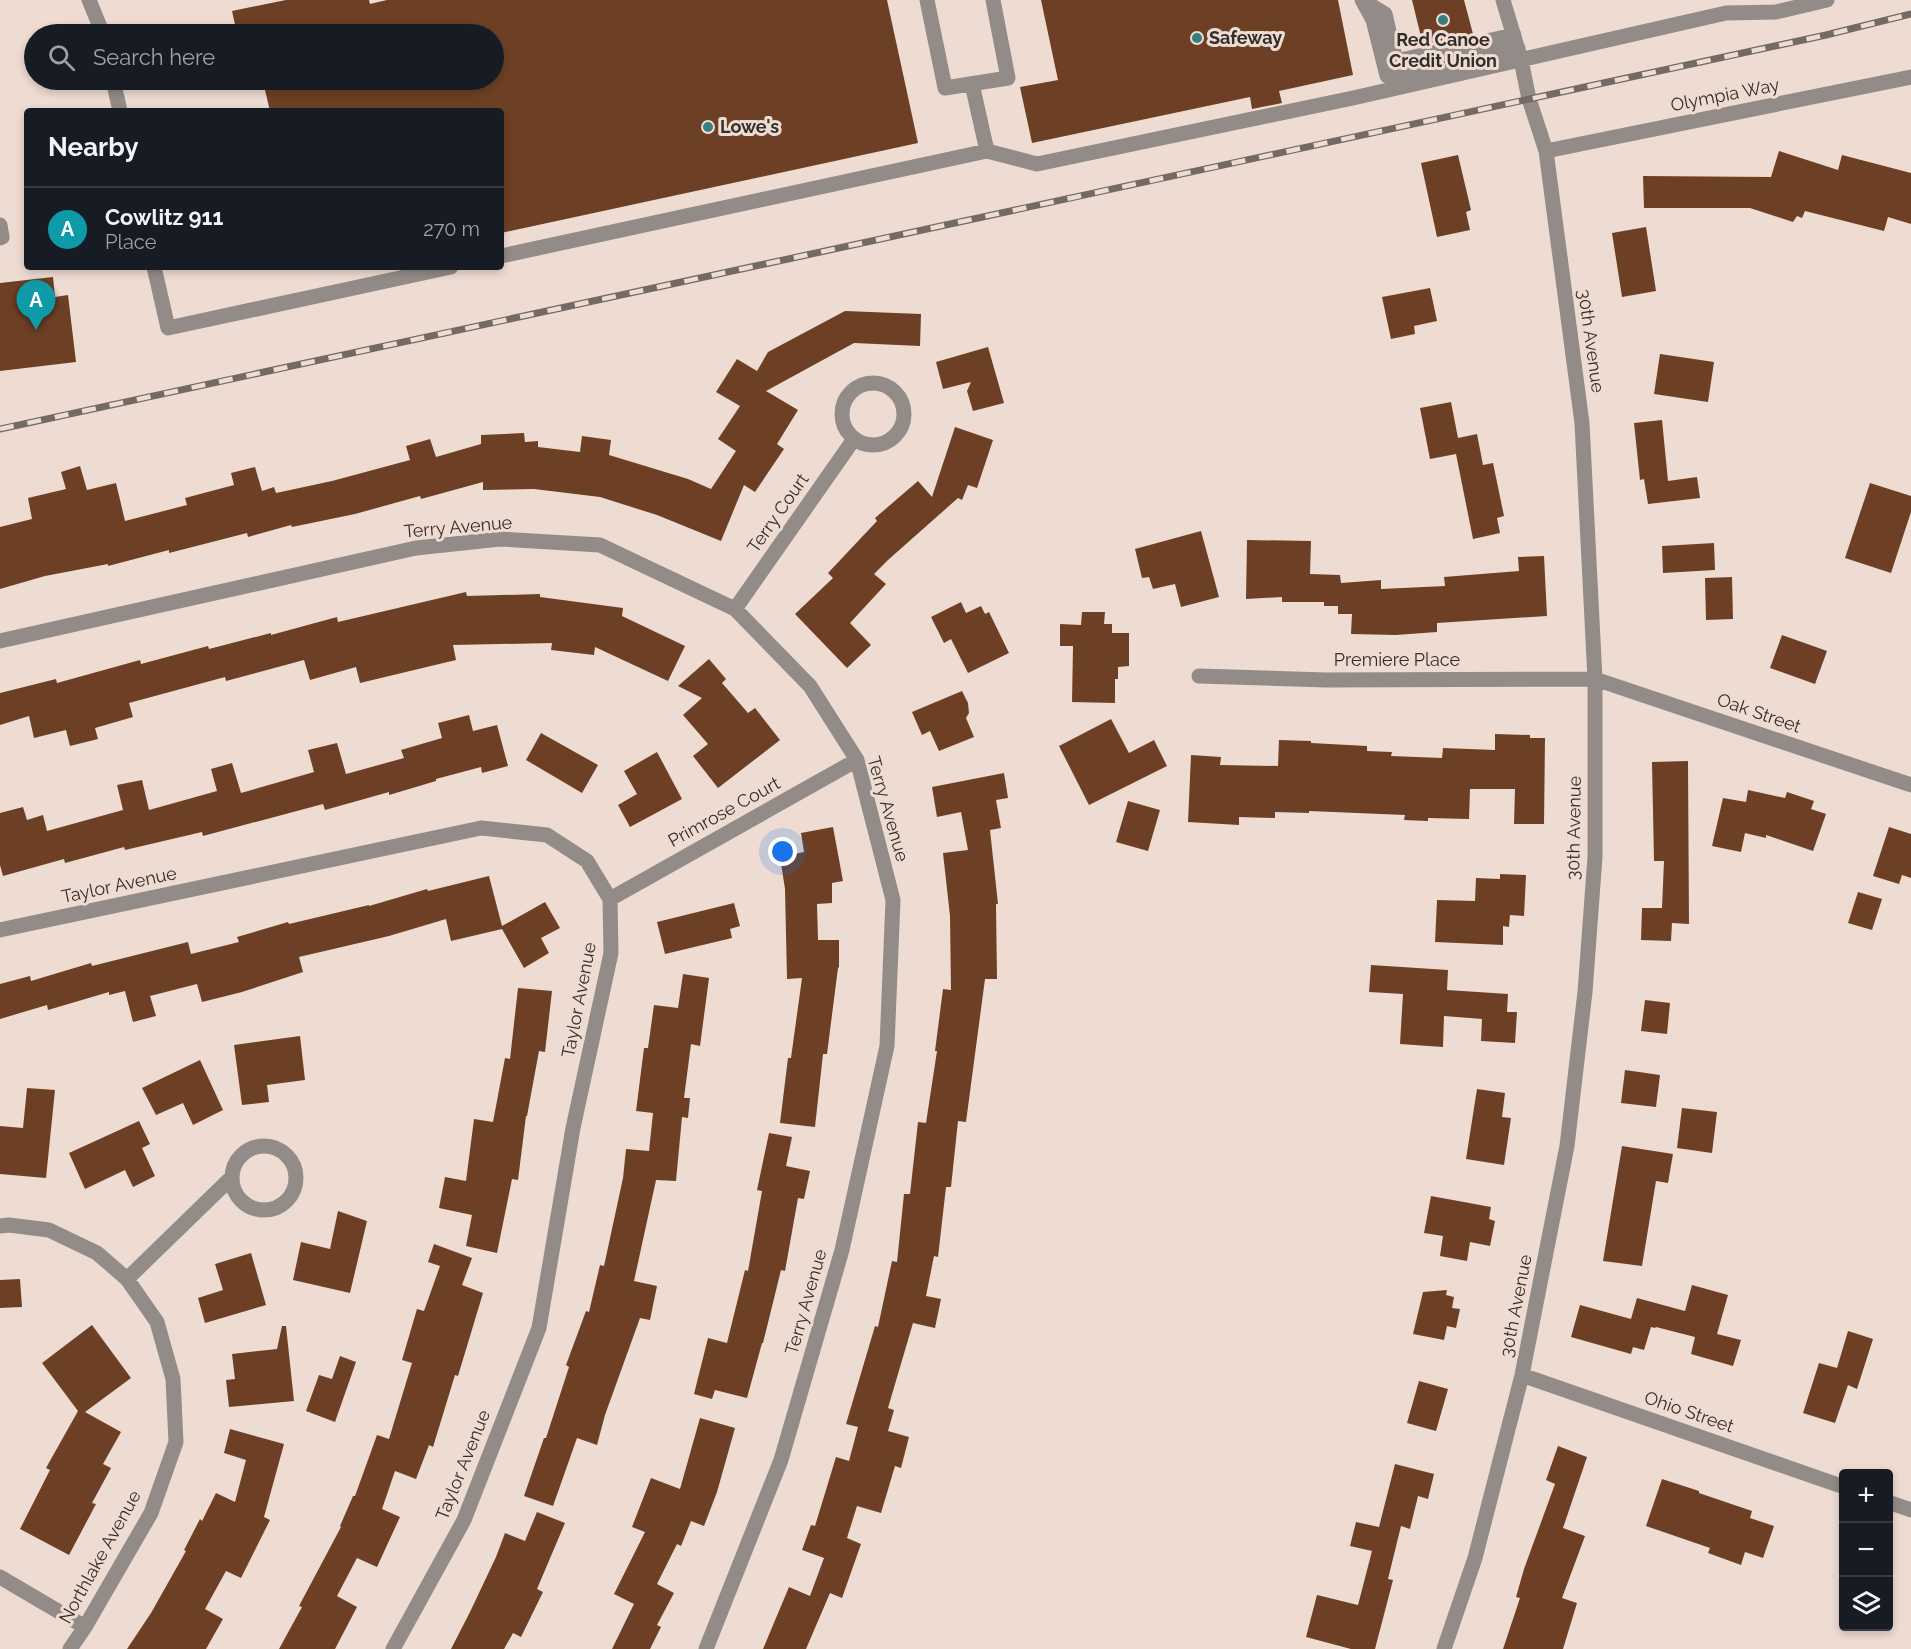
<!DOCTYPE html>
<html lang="en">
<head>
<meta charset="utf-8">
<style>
	:root { --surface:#171b24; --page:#242831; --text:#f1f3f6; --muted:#9ea1a6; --line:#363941; --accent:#1a73e8 }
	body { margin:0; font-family:Raleway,sans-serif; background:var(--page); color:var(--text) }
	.controls { position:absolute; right:18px; bottom:18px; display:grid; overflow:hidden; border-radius:6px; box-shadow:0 3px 9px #0003 }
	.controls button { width:54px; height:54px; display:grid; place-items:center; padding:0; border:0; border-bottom:2px solid var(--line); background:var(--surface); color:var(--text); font:30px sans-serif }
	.you { position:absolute; left:783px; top:852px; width:21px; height:21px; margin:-15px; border:4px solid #fff; border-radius:50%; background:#1a73e8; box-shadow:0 0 0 9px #1a73e833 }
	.badge { display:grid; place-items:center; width:39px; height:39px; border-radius:50%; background:var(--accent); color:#fff; font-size:20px; font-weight:700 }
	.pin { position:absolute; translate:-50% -50px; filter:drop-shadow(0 2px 3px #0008) }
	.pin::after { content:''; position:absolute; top:32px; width:21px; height:18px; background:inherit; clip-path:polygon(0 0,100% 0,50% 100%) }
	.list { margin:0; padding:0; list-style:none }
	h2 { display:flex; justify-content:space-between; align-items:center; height:78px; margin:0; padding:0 24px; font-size:26px }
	h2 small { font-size:20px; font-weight:400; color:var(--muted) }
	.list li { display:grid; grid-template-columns:39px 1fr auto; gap:18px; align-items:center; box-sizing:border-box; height:84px; padding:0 24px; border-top:2px solid var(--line) }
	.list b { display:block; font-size:22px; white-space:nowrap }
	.list p { margin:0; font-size:20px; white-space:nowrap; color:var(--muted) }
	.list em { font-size:20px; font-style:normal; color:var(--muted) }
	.icon { flex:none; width:33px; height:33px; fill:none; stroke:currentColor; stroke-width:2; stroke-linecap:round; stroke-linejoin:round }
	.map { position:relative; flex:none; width:1911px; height:1649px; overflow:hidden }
	.search { position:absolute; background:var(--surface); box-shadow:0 3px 9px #0003; left:24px; top:24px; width:480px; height:66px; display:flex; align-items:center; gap:15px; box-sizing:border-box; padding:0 21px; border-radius:33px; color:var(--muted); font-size:22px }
	.panel { position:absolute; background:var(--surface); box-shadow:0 3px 9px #0003; left:24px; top:108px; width:480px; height:162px; border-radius:6px }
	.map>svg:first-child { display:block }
	.building { fill:#6d4025 }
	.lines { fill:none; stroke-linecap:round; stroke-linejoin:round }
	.minor { stroke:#928b87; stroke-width:15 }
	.rail-casing { stroke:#746a64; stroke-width:7 }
	.rail { stroke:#eedcd3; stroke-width:4.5; stroke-dasharray:14; stroke-linecap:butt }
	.poi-dot { fill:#367e82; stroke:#eedcd3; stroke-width:2 }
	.labels { text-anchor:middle; stroke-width:6; stroke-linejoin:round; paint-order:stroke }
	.poi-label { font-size:18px; font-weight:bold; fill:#342e2a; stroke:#eedcd3; text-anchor:start }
	.street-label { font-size:18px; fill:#342e2a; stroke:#eedcd3 }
</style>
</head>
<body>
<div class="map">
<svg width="1911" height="1649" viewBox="0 0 1911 1649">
	<rect width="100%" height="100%" fill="#eedcd3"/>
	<path class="building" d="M 286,0 L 369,0 L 370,4 L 387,0 L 887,0 L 918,143 L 501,233 L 501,111 L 270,111 L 265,90 L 296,83 L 296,80 L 494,80 L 494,34 L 237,34 L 232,11 Z
		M 1041,0 L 1338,0 L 1353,75 L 1279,91 L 1282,103 L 1252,109 L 1250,97 L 1032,143 L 1020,87 L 1058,80 Z
		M 1412,0 L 1464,0 L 1473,34 L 1423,45 Z
		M 1779,151 L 1838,170 L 1842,155 L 1911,173 L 1911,224 L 1888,217 L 1884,231 L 1805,211 L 1802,218 L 1797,216 L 1793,222 L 1750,208 L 1644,208 L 1643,176 L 1771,177 Z
		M 1458,155 L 1471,210 L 1466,212 L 1470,230 L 1437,237 L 1421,163 Z
		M 1646,227 L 1656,291 L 1622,297 L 1612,233 Z
		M 53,277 L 55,297 L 68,295 L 76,362 L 0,371 L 0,283 Z
		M 1430,288 L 1437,321 L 1414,326 L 1415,334 L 1391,339 L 1382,297 Z
		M 845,311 L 921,314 L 920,346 L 854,343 L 766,391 L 798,410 L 777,444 L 784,449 L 755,492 L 744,485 L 721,541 L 657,515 L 600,497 L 534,489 L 483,490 L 483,482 L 421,499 L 420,496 L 355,514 L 292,527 L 291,525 L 248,537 L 247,533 L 169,553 L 169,550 L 108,566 L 108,564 L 45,576 L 0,589 L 0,527 L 32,519 L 28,498 L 66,489 L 61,472 L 80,466 L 87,490 L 116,483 L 125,521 L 187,505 L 185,498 L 234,485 L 231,473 L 255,467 L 262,491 L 274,487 L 276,493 L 332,481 L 410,460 L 406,446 L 430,439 L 436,457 L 481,444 L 481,435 L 524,433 L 525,442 L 538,441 L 538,447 L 580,452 L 582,436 L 611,440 L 609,455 L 688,479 L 711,489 L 736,451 L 718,439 L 740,406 L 716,392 L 737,359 L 757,371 L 768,352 Z
		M 988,347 L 1004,403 L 973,411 L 967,391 L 971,382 L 943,389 L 936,362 Z
		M 1660,354 L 1714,362 L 1708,402 L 1654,394 Z
		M 1451,402 L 1458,438 L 1477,434 L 1483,465 L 1493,463 L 1504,516 L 1497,518 L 1500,533 L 1473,539 L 1456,454 L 1430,459 L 1420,408 Z
		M 1662,420 L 1668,481 L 1697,477 L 1700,498 L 1648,504 L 1644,479 L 1640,480 L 1634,423 Z
		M 955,427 L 993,440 L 977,488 L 968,485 L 962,500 L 958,498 L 888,560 L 874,574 L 886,584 L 850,623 L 871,645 L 847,668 L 795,614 L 833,578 L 828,573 L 877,521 L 875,518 L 918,481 L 932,497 Z
		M 1870,483 L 1911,496 L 1911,512 L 1891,573 L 1845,558 Z
		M 1201,531 L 1219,597 L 1181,607 L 1175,584 L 1153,589 L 1149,577 L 1142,578 L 1135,549 Z
		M 1247,540 L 1311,541 L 1310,574 L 1340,575 L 1341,583 L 1381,580 L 1381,589 L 1445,586 L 1444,577 L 1519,571 L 1518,557 L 1544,556 L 1547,616 L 1437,623 L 1437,632 L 1396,635 L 1351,634 L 1352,614 L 1338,614 L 1338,606 L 1324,606 L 1324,602 L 1282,602 L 1282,597 L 1246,599 Z
		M 1714,543 L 1715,570 L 1663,573 L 1662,546 Z
		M 1732,577 L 1733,619 L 1706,620 L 1705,578 Z
		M 466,592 L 467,596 L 540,594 L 540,597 L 623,608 L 622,616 L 685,646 L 668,681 L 595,647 L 594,655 L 551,650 L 552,643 L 453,645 L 456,660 L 360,683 L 356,667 L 310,680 L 304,660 L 226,681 L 225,677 L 129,703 L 133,717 L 95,728 L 98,739 L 70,746 L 66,730 L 34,738 L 29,716 L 0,725 L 0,693 L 56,679 L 57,683 L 140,660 L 141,664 L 208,646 L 209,649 L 271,633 L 271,635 L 337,617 L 338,622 Z
		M 961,602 L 966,613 L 981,606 L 985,614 L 989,612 L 1009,653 L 968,673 L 951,639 L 944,643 L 931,617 Z
		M 1082,612 L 1105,612 L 1104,624 L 1112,624 L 1112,633 L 1129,633 L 1129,666 L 1118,667 L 1118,679 L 1115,679 L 1115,703 L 1072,702 L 1073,646 L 1060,646 L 1060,624 L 1081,625 Z
		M 1782,635 L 1827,651 L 1815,684 L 1770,668 Z
		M 709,659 L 726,679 L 722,683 L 748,713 L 755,708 L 780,740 L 718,788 L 693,756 L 708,744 L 683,715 L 702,698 L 678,686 Z
		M 962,691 L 968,703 L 969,713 L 966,718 L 974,737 L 939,751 L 930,731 L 922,735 L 912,712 Z
		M 469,715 L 473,731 L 497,725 L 508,766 L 482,773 L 481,767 L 436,779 L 436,781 L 389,795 L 389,792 L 325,810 L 323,804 L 203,836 L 202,832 L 125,850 L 124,847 L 65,863 L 64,859 L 3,876 L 0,865 L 0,813 L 23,807 L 27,820 L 43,815 L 47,831 L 123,810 L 117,785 L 142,780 L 149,810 L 217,791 L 211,769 L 232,763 L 241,793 L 314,772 L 308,750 L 337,743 L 346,774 L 404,758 L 401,750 L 442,738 L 438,723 Z
		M 1111,719 L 1129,753 L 1154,740 L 1167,766 L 1089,805 L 1059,746 Z
		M 541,733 L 598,765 L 582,793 L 526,760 Z
		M 1495,734 L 1530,735 L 1530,738 L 1545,738 L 1544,824 L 1514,824 L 1515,789 L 1470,789 L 1469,819 L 1428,818 L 1428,821 L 1404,820 L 1405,815 L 1309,811 L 1309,813 L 1275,812 L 1275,818 L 1239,817 L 1239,825 L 1188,822 L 1191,755 L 1221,757 L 1220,765 L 1278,766 L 1279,740 L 1311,741 L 1311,743 L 1367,746 L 1367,751 L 1392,752 L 1391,756 L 1442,758 L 1443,748 L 1495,750 Z
		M 657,752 L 682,799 L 630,827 L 618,805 L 637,794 L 624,771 Z
		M 1688,761 L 1689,924 L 1672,923 L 1671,941 L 1641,940 L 1642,908 L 1662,908 L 1664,861 L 1654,861 L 1652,762 Z
		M 1004,773 L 1008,798 L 996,800 L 1001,828 L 990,830 L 998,904 L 996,904 L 997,979 L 985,979 L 966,1122 L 958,1121 L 951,1187 L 946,1187 L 938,1257 L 934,1256 L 926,1296 L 941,1299 L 935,1328 L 913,1323 L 888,1408 L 894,1410 L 888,1431 L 909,1437 L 901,1468 L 895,1466 L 881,1513 L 857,1506 L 847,1538 L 861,1544 L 842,1598 L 830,1593 L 806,1649 L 763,1649 L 789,1587 L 810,1596 L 824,1558 L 802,1550 L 811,1525 L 815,1526 L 836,1457 L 849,1461 L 858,1427 L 846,1424 L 875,1326 L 878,1327 L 892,1261 L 897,1262 L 904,1194 L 910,1194 L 918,1122 L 926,1123 L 937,1051 L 935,1051 L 943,989 L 951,990 L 950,916 L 943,853 L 968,850 L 961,812 L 937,817 L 932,787 Z
		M 1748,790 L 1785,798 L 1787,792 L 1814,801 L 1811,809 L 1826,814 L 1813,851 L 1766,835 L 1766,838 L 1745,833 L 1741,852 L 1712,846 L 1723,798 L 1746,802 Z
		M 1128,801 L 1160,810 L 1148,851 L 1116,842 Z
		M 833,827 L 843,881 L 832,883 L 832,903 L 817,904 L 818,940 L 839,940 L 839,967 L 838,968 L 827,1054 L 823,1054 L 815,1127 L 780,1123 L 788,1058 L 791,1058 L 802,978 L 787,979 L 785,889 L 780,857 L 804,852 L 801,833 Z
		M 1889,827 L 1911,834 L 1911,878 L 1902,875 L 1899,884 L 1873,876 Z
		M 1500,874 L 1526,875 L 1524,916 L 1510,915 L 1509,927 L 1503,926 L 1503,945 L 1435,942 L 1437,900 L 1475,901 L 1476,878 L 1500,879 Z
		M 489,876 L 502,926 L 545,902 L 560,928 L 541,938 L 549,953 L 524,968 L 502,929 L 451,941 L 446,919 L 389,936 L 299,957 L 303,972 L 242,992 L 202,1002 L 197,984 L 150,996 L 156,1016 L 133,1022 L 125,991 L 109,995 L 109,992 L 48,1010 L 47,1005 L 0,1019 L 0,984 L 30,976 L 31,981 L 91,963 L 92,966 L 188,942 L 191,954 L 239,942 L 237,937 L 288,922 L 289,924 L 369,905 L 369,906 L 427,889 L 428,891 Z
		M 1858,892 L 1882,899 L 1872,930 L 1848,923 Z
		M 734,903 L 740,926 L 730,929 L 732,938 L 665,954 L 657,922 Z
		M 1371,965 L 1448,970 L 1447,990 L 1508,994 L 1507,1012 L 1517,1012 L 1515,1043 L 1481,1041 L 1482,1019 L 1444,1016 L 1443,1047 L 1400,1044 L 1403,994 L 1369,992 Z
		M 683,974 L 709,978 L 700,1046 L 691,1044 L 684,1098 L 690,1098 L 688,1118 L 682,1117 L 676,1181 L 656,1180 L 634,1281 L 657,1286 L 650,1320 L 640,1318 L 605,1415 L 597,1445 L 577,1438 L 553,1506 L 524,1496 L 544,1438 L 546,1438 L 569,1367 L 566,1365 L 586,1311 L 589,1312 L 600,1265 L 604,1266 L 623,1178 L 626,1149 L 649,1151 L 653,1113 L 636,1111 L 644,1048 L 648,1048 L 654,1005 L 678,1008 Z
		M 518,988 L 552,991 L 545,1052 L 539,1051 L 527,1116 L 526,1116 L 518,1180 L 512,1179 L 497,1253 L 466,1246 L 472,1215 L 439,1208 L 445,1177 L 466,1181 L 474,1119 L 493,1122 L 505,1058 L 510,1059 Z
		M 1645,1000 L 1670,1003 L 1667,1034 L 1641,1031 Z
		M 300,1036 L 305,1080 L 267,1085 L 269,1102 L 242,1105 L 234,1045 Z
		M 200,1060 L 223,1110 L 193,1125 L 183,1103 L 156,1115 L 142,1088 Z
		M 1625,1070 L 1660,1075 L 1656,1107 L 1621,1103 Z
		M 27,1088 L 55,1090 L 46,1178 L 0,1174 L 0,1126 L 23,1128 Z
		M 1477,1089 L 1505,1093 L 1502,1117 L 1511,1118 L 1504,1165 L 1466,1159 Z
		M 1682,1108 L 1717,1112 L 1712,1153 L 1677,1148 Z
		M 139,1121 L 150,1144 L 142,1148 L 155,1176 L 133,1187 L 125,1170 L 85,1189 L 69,1153 Z
		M 769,1133 L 792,1137 L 786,1166 L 810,1171 L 804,1199 L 798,1198 L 785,1271 L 781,1270 L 763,1343 L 762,1343 L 747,1398 L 715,1390 L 712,1399 L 694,1394 L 708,1338 L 727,1343 L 745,1270 L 748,1271 L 762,1191 L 757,1190 Z
		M 1622,1146 L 1673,1154 L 1668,1183 L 1656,1181 L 1642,1266 L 1603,1261 Z
		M 1431,1196 L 1491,1207 L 1489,1219 L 1495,1221 L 1490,1246 L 1470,1242 L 1467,1261 L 1440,1256 L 1443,1236 L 1424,1233 Z
		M 338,1211 L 367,1221 L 350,1293 L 293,1280 L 301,1242 L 330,1249 Z
		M 434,1244 L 472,1258 L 462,1285 L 483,1293 L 458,1376 L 455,1375 L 433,1447 L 429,1445 L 416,1479 L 395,1471 L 382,1509 L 400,1517 L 377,1567 L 357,1558 L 337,1596 L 357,1607 L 335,1649 L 279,1649 L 302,1607 L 299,1606 L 341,1527 L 340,1526 L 353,1496 L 355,1496 L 377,1435 L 389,1439 L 412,1363 L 402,1360 L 417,1309 L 424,1311 L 440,1266 L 428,1262 Z
		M 251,1253 L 266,1305 L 205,1323 L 198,1298 L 223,1290 L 215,1264 Z
		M 20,1279 L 22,1307 L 0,1308 L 0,1280 Z
		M 1692,1285 L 1728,1295 L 1717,1334 L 1741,1340 L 1733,1366 L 1691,1354 L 1695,1337 L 1656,1327 L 1655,1328 L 1651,1327 L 1644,1350 L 1633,1347 L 1631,1354 L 1571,1337 L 1580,1305 L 1631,1319 L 1637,1298 L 1685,1311 Z
		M 1447,1290 L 1446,1295 L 1454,1297 L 1452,1308 L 1460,1309 L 1456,1328 L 1447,1326 L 1444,1340 L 1413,1334 L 1423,1292 Z
		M 92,1325 L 131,1378 L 85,1412 L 121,1432 L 103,1464 L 111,1468 L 92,1503 L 96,1504 L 69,1555 L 20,1529 L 50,1470 L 46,1468 L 78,1411 L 42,1363 Z
		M 282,1326 L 286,1326 L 294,1401 L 229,1407 L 226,1380 L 235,1379 L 232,1354 L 277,1349 Z
		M 1848,1331 L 1873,1339 L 1857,1389 L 1848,1385 L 1835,1423 L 1803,1413 L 1819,1363 L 1837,1368 Z
		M 340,1356 L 356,1362 L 335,1422 L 306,1411 L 319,1375 L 332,1379 Z
		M 1419,1381 L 1448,1389 L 1436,1431 L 1407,1423 Z
		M 700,1418 L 735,1428 L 717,1492 L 704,1526 L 691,1521 L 681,1546 L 677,1544 L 657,1584 L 674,1593 L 657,1625 L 661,1627 L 650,1649 L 612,1649 L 634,1604 L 614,1594 L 645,1532 L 632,1527 L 651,1478 L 680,1489 Z
		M 230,1429 L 284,1444 L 264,1517 L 270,1520 L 241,1578 L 226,1571 L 205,1609 L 223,1619 L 206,1649 L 127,1649 L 151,1613 L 186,1551 L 184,1550 L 200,1519 L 202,1521 L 216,1493 L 235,1502 L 246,1460 L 224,1453 Z
		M 1558,1446 L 1587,1457 L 1563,1528 L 1585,1536 L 1562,1598 L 1577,1603 L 1563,1649 L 1503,1649 L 1520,1598 L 1516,1597 L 1524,1569 L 1555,1484 L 1546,1480 Z
		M 1395,1464 L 1434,1474 L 1428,1499 L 1418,1496 L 1410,1529 L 1401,1526 L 1388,1579 L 1393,1580 L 1375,1649 L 1351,1649 L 1306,1637 L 1317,1595 L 1358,1605 L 1372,1551 L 1350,1546 L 1356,1522 L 1379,1527 Z
		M 1662,1479 L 1699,1491 L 1699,1493 L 1752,1511 L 1750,1518 L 1774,1526 L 1763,1558 L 1745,1552 L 1741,1565 L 1708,1553 L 1710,1548 L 1646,1526 Z
		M 537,1512 L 565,1523 L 537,1589 L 543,1592 L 521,1637 L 513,1633 L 504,1649 L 451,1649 L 470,1612 L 496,1557 L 505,1533 L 525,1541 Z"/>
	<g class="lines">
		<path class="minor" d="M 89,0 L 103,34
			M 927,0 L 945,88 L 1008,78 L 993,0
			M 1362,0 L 1373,20 L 1387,76 L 1518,48
			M 1362,0 L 1385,14 L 1396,61 L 1514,35
			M 113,80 L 120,111
			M 972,84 L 987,151
			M 1546,151 L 1911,77
			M 0,225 L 2,237 L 0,238
			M 501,256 L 987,151 L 1037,164 L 1353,98 L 1726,13 L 1776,12 L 1827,0
			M 154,267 L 168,328 L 451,267
			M842 414a31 31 0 1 1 62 0a31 31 0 1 1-62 0Z
			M 735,609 L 854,439
			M 0,641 L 416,548 L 500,539 L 600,545 L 735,609 L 810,686 L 857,760 L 893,900 L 887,1046 L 842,1250 L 781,1460 L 706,1649
			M 1199,676 L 1326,680 L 1595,679 L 1911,785
			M 610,899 L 857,760
			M 0,930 L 481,828 L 547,835 L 587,861 L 610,899 L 611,953 L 573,1128 L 539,1328 L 464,1520 L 393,1649
			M232 1178a32 32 0 1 1 64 0a32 32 0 1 1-64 0Z
			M 0,1226 L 9,1225 L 49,1230 L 97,1253 L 127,1279 L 157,1322 L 173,1379 L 176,1442 L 151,1513 L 85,1627 L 70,1649
			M 127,1279 L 232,1177
			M 1522,1375 L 1844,1487
			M 1888,1502 L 1911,1510
			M 0,1577 L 85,1627
			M 1444,1649 L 1475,1558 L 1522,1375 L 1567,1146 L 1585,992 L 1595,857 L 1595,679 L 1582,423 L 1546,151 L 1529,99 L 1521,60 L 1503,0"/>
		<g class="rail-casing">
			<path id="rail" d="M 0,429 L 1826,35 L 1911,14"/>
		</g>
		<use href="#rail" class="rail"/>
	</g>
	<g class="poi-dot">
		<circle cx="1443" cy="20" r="6"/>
		<circle cx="1197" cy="38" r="6"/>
		<circle cx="708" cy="127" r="6"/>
	</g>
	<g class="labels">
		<g class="poi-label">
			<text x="1209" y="44">Safeway</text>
			<text x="1443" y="46" text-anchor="middle">Red Canoe<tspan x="1443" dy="21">Credit Union</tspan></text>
			<text x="720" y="133">Lowe's</text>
		</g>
		<g class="street-label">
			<text transform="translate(1725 95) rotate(-11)" y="6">Olympia Way</text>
			<text transform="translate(1591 341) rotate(82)" y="6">30th Avenue</text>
			<text transform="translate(778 513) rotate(-55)" y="6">Terry Court</text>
			<text transform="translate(458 527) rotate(-5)" y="6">Terry Avenue</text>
			<text x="1397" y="666">Premiere Place</text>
			<text transform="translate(1759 713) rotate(19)" y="6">Oak Street</text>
			<text transform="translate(888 809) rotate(74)" y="6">Terry Avenue</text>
			<text transform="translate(724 812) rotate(-29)" y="6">Primrose Court</text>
			<text transform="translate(1574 828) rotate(-89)" y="6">30th Avenue</text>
			<text transform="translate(119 885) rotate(-12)" y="6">Taylor Avenue</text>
			<text transform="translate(579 1000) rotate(-79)" y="6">Taylor Avenue</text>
			<text transform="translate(806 1302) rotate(-74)" y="6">Terry Avenue</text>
			<text transform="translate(1516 1306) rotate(-79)" y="6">30th Avenue</text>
			<text transform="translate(1689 1412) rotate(19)" y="6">Ohio Street</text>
			<text transform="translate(463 1465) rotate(-68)" y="6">Taylor Avenue</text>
			<text transform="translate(100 1557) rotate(-61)" y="6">Northlake Avenue</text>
		</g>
	</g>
</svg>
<div class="controls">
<button>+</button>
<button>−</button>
<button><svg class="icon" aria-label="layers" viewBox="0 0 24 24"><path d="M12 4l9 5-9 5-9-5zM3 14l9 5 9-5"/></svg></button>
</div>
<div class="you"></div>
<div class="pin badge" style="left:36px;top:330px;background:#0f9aa8">A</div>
<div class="search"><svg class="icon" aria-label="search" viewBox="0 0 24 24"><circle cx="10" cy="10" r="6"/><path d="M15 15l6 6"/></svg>Search here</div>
<section class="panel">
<h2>Nearby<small></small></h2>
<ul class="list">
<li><span class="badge" style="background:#0f9aa8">A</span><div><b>Cowlitz 911</b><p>Place</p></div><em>270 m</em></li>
</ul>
</section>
</div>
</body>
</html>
